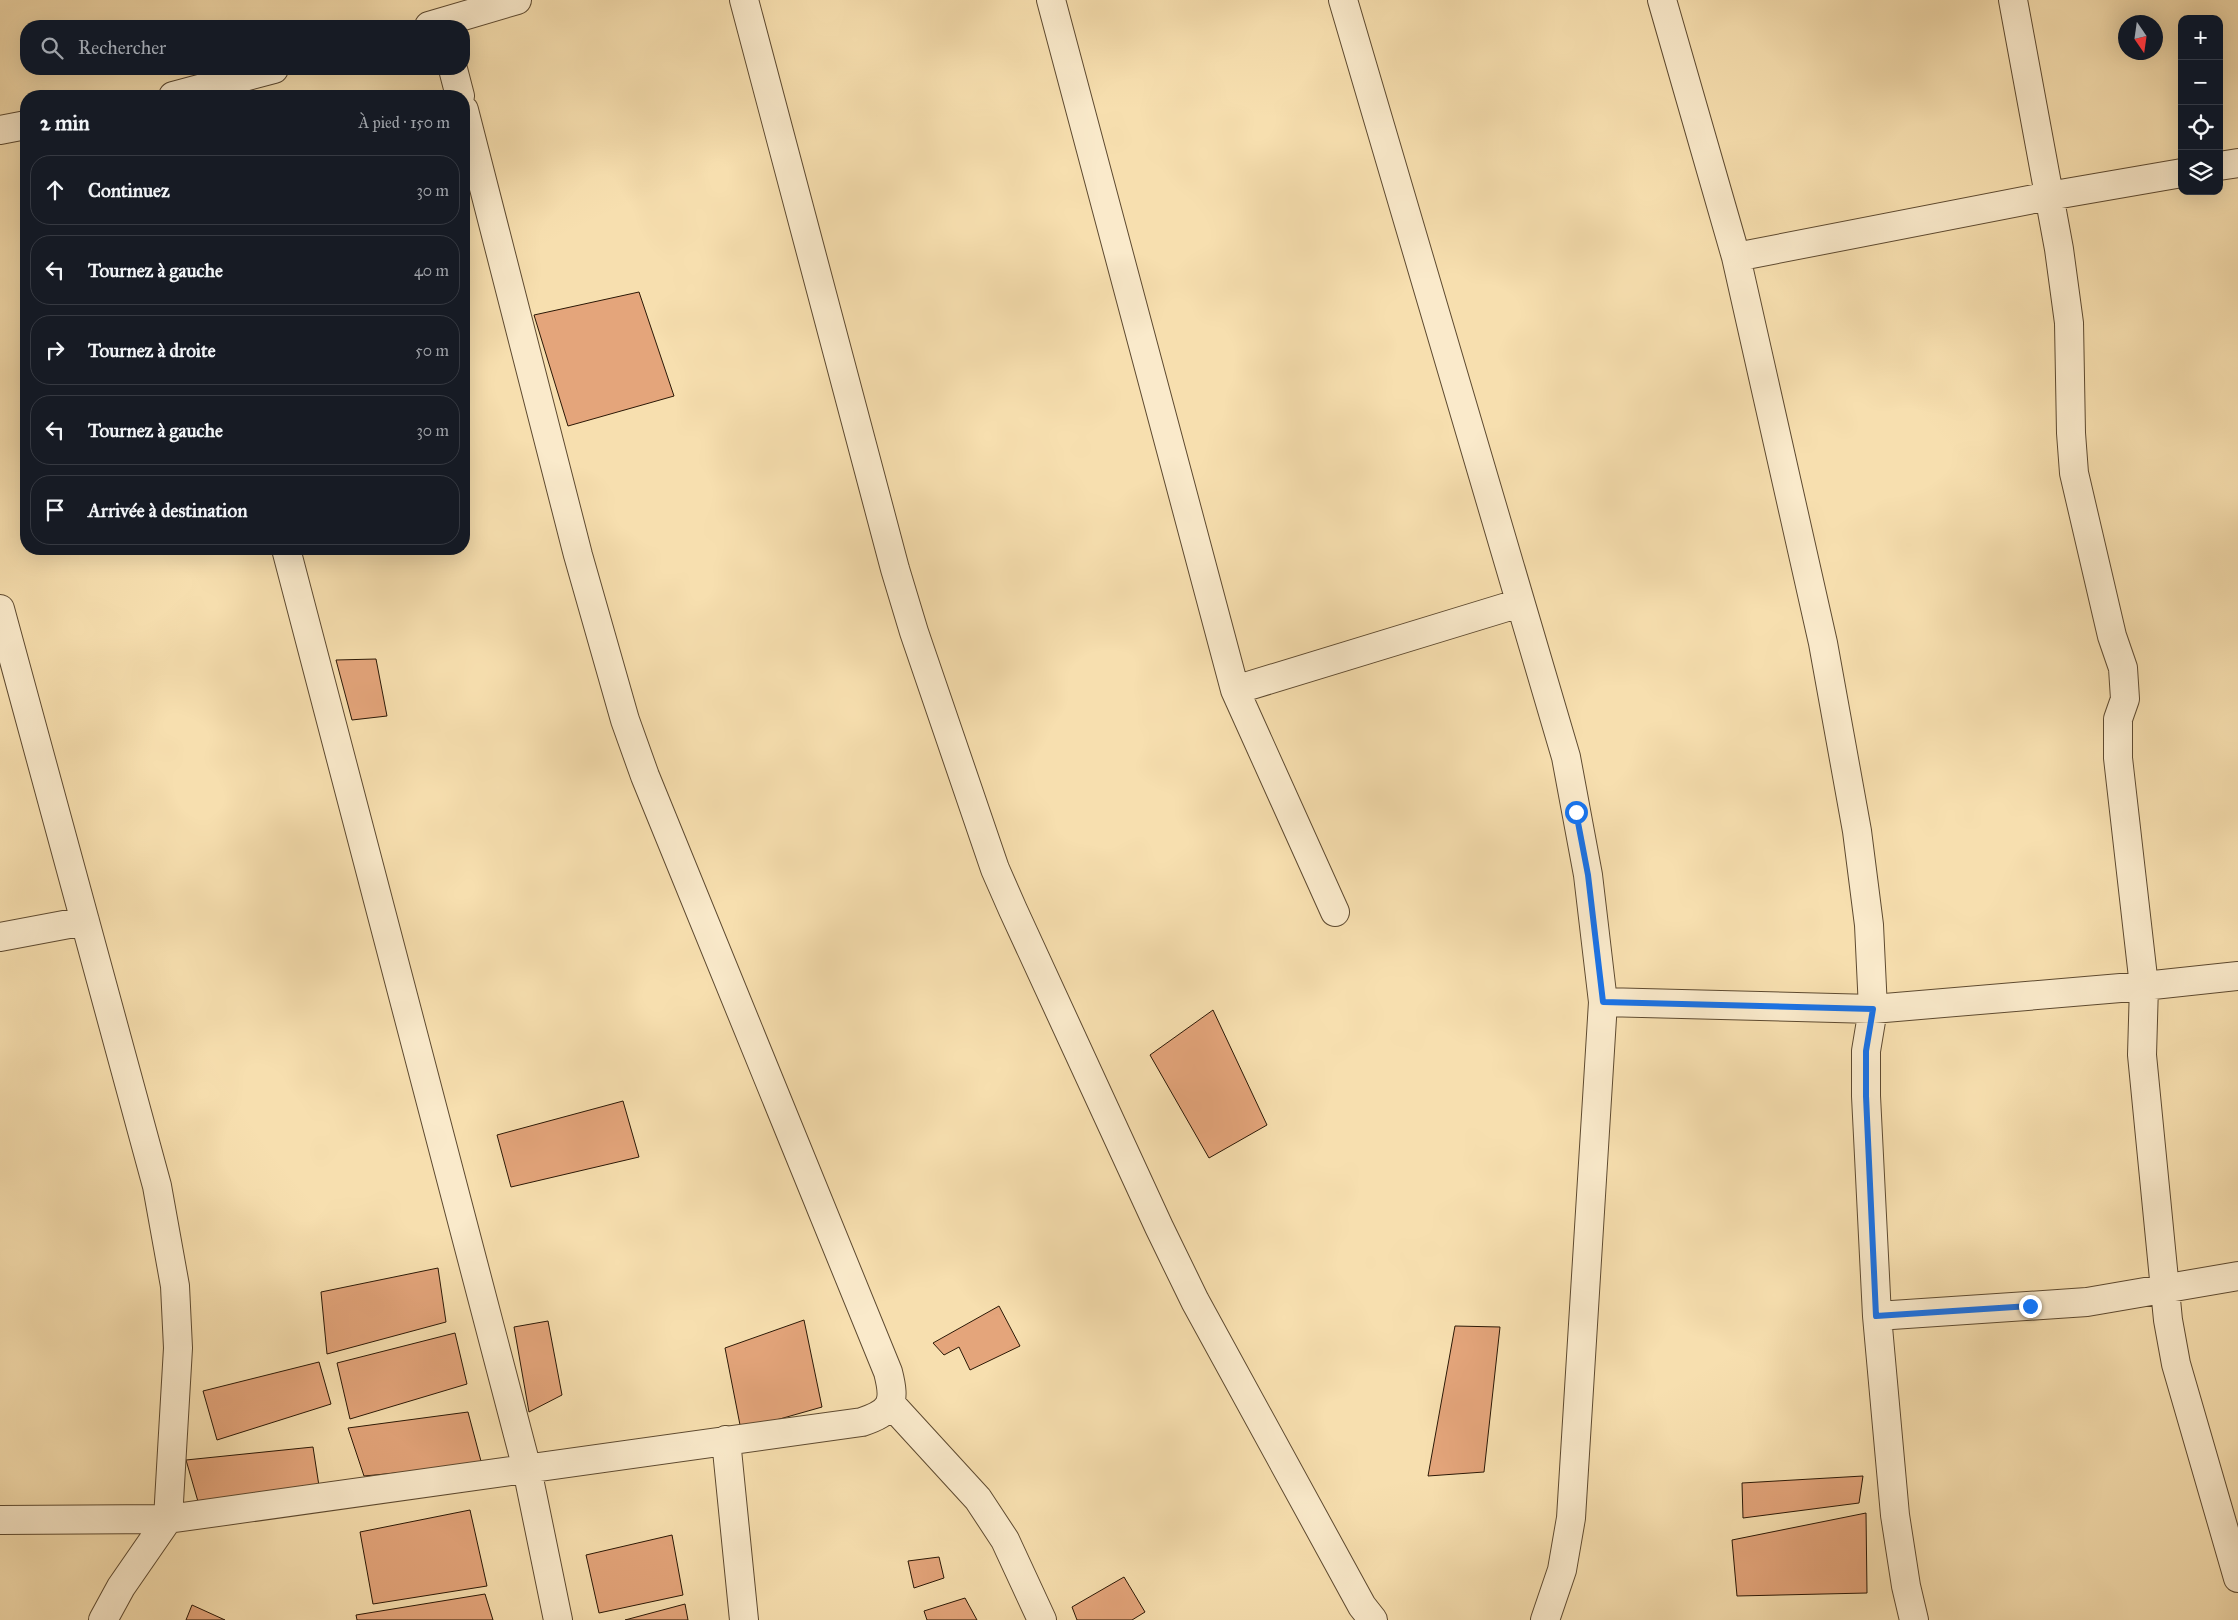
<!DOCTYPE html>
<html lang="fr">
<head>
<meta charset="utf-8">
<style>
	:root { --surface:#171b24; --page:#242831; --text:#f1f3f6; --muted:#9ea1a6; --line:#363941 }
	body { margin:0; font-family:"IM FELL Great Primer",serif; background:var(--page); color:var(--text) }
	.controls { position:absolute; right:15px; top:15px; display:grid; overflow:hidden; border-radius:10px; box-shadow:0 5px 20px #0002 }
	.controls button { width:45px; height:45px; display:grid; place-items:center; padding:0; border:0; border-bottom:1px solid var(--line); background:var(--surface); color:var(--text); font:25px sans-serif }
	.compass { position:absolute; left:2118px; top:15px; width:45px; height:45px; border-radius:50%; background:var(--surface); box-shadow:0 5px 20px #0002; rotate:167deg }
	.stop { position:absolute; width:15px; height:15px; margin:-11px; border:4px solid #1a73e8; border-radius:50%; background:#fff }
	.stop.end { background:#1a73e8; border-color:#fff; box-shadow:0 1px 5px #0008 }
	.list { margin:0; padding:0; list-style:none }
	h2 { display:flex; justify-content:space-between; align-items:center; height:65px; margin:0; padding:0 20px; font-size:21px }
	h2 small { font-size:16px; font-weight:400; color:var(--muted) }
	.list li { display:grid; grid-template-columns:32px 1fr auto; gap:15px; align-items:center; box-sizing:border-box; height:70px; margin:0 10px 10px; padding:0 10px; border:1px solid var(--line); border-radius:20px }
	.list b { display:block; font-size:19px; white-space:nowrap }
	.list em { font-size:16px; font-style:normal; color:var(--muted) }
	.icon { flex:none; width:28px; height:28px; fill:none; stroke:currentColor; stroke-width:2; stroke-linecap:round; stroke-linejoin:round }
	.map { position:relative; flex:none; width:2238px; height:1620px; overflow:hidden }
	.search { position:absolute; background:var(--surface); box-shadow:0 5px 20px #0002; left:20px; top:20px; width:450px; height:55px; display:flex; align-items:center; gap:12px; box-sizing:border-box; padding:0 18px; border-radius:20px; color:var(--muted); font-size:19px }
	.panel { position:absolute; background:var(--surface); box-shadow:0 5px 20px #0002; left:20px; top:90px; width:450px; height:465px; border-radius:20px }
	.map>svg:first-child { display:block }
	.building { fill:#e4a57b; stroke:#2b1806 }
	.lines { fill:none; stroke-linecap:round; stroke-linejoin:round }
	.minor-casing { stroke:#5e4a30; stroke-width:30 }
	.minor { stroke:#faeacb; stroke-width:28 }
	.route { stroke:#1a73e8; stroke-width:6 }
</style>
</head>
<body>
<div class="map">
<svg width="2238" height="1620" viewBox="0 0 2238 1620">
	<rect width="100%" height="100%" fill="#f7dfaf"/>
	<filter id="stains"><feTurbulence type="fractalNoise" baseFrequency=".004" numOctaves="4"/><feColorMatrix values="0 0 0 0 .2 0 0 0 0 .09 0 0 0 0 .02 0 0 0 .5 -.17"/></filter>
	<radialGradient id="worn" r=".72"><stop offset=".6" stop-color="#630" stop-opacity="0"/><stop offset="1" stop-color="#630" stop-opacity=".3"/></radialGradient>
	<path class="building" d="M 639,292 L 674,396 L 568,426 L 534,315 Z
		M 376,659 L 387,716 L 352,720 L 336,660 Z
		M 1213,1010 L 1267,1125 L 1209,1158 L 1150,1055 Z
		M 623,1101 L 639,1157 L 511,1187 L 497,1135 Z
		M 438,1268 L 446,1322 L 327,1354 L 321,1292 Z
		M 999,1306 L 1020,1346 L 970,1370 L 959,1347 L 944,1355 L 933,1343 Z
		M 804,1320 L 822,1407 L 741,1430 L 725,1348 Z
		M 548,1321 L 562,1395 L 529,1412 L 514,1327 Z
		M 1455,1326 L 1500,1327 L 1484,1472 L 1428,1476 Z
		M 455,1333 L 467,1384 L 350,1419 L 337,1363 Z
		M 319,1362 L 331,1404 L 217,1440 L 203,1391 Z
		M 468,1412 L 482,1465 L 364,1476 L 348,1428 Z
		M 313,1447 L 319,1486 L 199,1505 L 186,1460 Z
		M 1863,1476 L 1859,1503 L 1743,1518 L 1742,1483 Z
		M 470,1510 L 487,1586 L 373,1604 L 360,1532 Z
		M 1866,1513 L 1867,1593 L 1737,1596 L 1732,1540 Z
		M 672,1535 L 683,1595 L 599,1613 L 586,1555 Z
		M 939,1557 L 944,1578 L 914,1588 L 908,1561 Z
		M 1124,1577 L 1145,1612 L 1132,1620 L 1077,1620 L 1072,1607 Z
		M 485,1594 L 493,1620 L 357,1620 L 356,1615 Z
		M 965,1598 L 977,1620 L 927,1620 L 924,1611 Z
		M 685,1604 L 688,1620 L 625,1620 Z
		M 192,1605 L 225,1620 L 186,1620 Z"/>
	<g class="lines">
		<g class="minor-casing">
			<path id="minor" d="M 744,0 L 895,569 L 914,632 L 995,869 L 1013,910 L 1159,1227 L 1195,1301 L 1362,1606 L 1373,1620
				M 1051,0 L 1235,690 L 1335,912
				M 1343,0 L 1566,757 L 1588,875 L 1603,1002 L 1571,1518 L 1562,1570 L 1545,1620
				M 1662,0 L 1736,257 L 1823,643 L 1857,831 L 1869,925 L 1873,1009 L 1866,1051 L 1866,1096 L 1877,1316 L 1895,1515 L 1906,1586 L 1914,1620
				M 2013,0 L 2059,249 L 2069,323 L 2071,433 L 2074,473 L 2112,636 L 2123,668 L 2125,699 L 2118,719 L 2118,758 L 2144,986 L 2142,1055 L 2168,1320 L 2176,1364 L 2238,1578
				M 429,26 L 517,0
				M 453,69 L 460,96
				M 173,96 L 274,69
				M 0,130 L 26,125
				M 2219,166 L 2238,163
				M 1736,257 L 2049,196 L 2182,173
				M 286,549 L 527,1469 L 558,1620
				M 0,609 L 157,1186 L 175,1286 L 178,1348 L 168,1519 L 121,1587 L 103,1620
				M 1235,690 L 1520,603
				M 0,937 L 85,921
				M 1603,1002 L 1873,1009 L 2144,986 L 2238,976
				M 1877,1316 L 2087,1302 L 2238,1276
				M 891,1404 L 978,1499 L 1005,1540 L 1042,1620
				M 726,1440 L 744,1620
				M 0,1520 L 168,1519 L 862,1422 C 892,1412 896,1403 888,1372 L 645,776 L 625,720 L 578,555 L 464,110"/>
		</g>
		<use href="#minor" class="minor"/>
	</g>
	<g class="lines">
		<path class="route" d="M 1576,812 L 1588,875 L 1603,1002 L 1873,1009 L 1866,1051 L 1866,1096 L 1876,1316 L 2030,1306"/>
	</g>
	<rect width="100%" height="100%" filter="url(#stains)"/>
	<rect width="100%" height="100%" fill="url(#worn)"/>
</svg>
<div class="controls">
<button>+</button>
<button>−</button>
<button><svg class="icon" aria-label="locate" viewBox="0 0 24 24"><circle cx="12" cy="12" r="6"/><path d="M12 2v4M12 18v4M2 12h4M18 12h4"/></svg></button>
<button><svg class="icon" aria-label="layers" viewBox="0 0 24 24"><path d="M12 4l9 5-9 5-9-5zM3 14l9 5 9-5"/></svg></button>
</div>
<svg class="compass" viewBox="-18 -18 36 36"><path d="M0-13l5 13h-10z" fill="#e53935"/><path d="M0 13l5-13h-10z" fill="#9ea1a6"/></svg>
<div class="stop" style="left:1576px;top:812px"></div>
<div class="stop end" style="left:2030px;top:1306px"></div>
<div class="search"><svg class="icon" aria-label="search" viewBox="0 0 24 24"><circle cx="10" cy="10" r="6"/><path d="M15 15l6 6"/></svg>Rechercher</div>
<section class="panel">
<h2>2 min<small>À pied · 150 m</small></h2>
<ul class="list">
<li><svg class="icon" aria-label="ahead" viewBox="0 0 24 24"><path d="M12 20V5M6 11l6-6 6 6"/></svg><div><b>Continuez</b></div><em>30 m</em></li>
<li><svg class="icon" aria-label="left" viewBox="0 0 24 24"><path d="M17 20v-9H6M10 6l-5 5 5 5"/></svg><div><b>Tournez à gauche</b></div><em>40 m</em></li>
<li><svg class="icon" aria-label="right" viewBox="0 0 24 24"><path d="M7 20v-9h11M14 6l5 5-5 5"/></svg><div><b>Tournez à droite</b></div><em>50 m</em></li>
<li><svg class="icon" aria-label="left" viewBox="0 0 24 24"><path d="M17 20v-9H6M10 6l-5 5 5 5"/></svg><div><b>Tournez à gauche</b></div><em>30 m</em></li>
<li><svg class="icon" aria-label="arrive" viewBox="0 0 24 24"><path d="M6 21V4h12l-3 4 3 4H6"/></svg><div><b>Arrivée à destination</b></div></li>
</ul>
</section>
</div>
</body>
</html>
